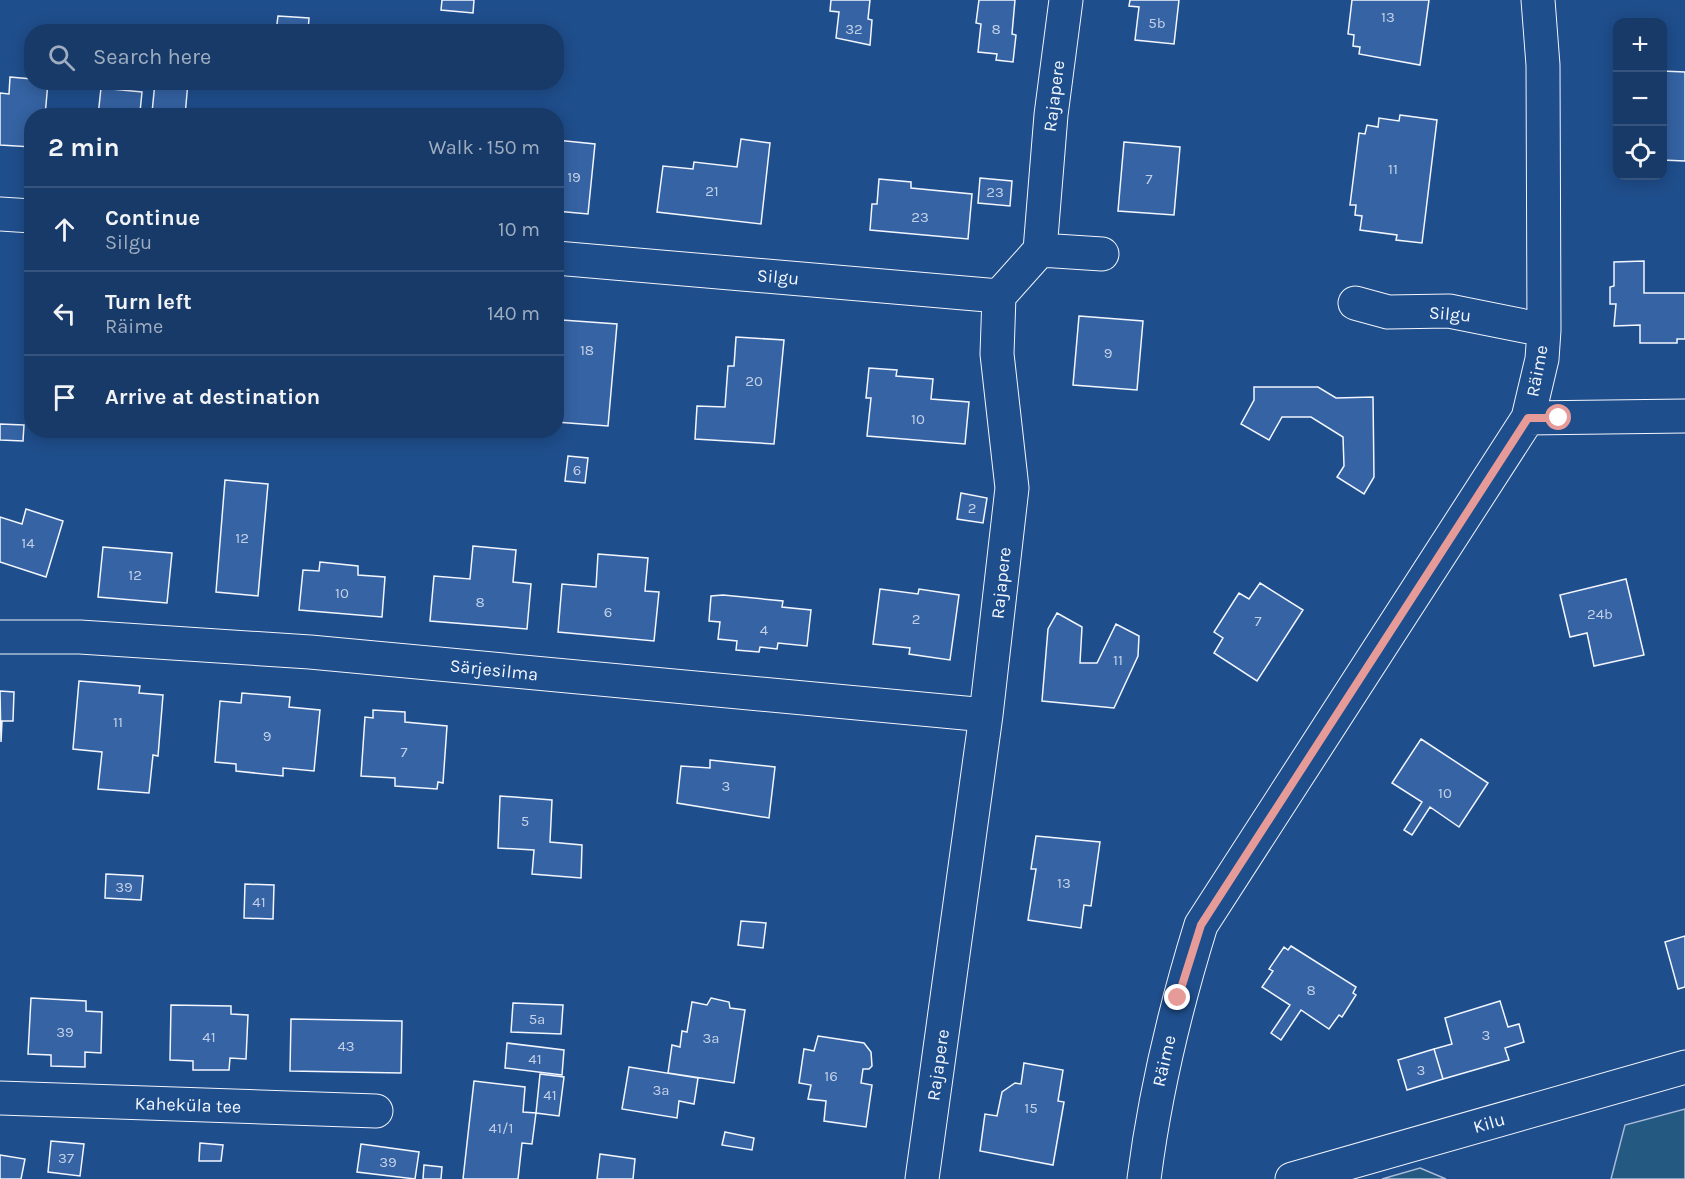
<!DOCTYPE html>
<html lang="en">
<head>
<meta charset="utf-8">
<style>
	:root { --surface:#173a69; --page:#244571; --text:#f1f3f6; --muted:#9eadc0; --line:#36547d }
	body { margin:0; font-family:Karla,sans-serif; background:var(--page); color:var(--text) }
	.controls { position:absolute; right:18px; top:18px; display:grid; overflow:hidden; border-radius:12px; box-shadow:0 3px 15px #0003 }
	.controls button { width:54px; height:54px; display:grid; place-items:center; padding:0; border:0; border-bottom:2px solid var(--line); background:var(--surface); color:var(--text); font:30px sans-serif }
	.stop { position:absolute; width:18px; height:18px; margin:-14px; border:4px solid #e69b98; border-radius:50%; background:#fff }
	.stop.end { background:#e69b98; border-color:#fff; box-shadow:0 2px 6px #0008 }
	.list { margin:0; padding:0; list-style:none }
	h2 { display:flex; justify-content:space-between; align-items:center; height:78px; margin:0; padding:0 24px; font-size:26px }
	h2 small { font-size:20px; font-weight:400; color:var(--muted) }
	.list li { display:grid; grid-template-columns:39px 1fr auto; gap:18px; align-items:center; box-sizing:border-box; height:84px; padding:0 24px; border-top:2px solid var(--line) }
	.list b { display:block; font-size:22px; white-space:nowrap }
	.list p { margin:0; font-size:20px; white-space:nowrap; color:var(--muted) }
	.list em { font-size:20px; font-style:normal; color:var(--muted) }
	.icon { flex:none; width:33px; height:33px; fill:none; stroke:currentColor; stroke-width:2; stroke-linecap:round; stroke-linejoin:round }
	.map { position:relative; flex:none; width:1685px; height:1179px; overflow:hidden }
	.search { position:absolute; background:var(--surface); box-shadow:0 3px 15px #0003; left:24px; top:24px; width:540px; height:66px; display:flex; align-items:center; gap:15px; box-sizing:border-box; padding:0 21px; border-radius:24px; color:var(--muted); font-size:22px }
	.panel { position:absolute; background:var(--surface); box-shadow:0 3px 15px #0003; left:24px; top:108px; width:540px; height:330px; border-radius:24px }
	.map>svg:first-child { display:block }
	.green { fill:#245a82; stroke:#a8bbd7; stroke-width:1.5 }
	.building { fill:#3563a3; stroke:#f2f6ff; stroke-width:1.5 }
	.lines { fill:none; stroke-linecap:round; stroke-linejoin:round }
	.minor-casing { stroke:#f2f6ff; stroke-width:35 }
	.minor { stroke:#1f4e8c; stroke-width:33 }
	.route { stroke:#e69b98; stroke-width:8 }
	.labels { text-anchor:middle; stroke-width:4.5; stroke-linejoin:round; paint-order:stroke }
	.number-label { font-size:15px; fill:#c3d1e8 }
	.street-label { font-size:18px; fill:#f2f6ff; stroke:#1f4e8c }
</style>
</head>
<body>
<div class="map">
<svg width="1685" height="1179" viewBox="0 0 1685 1179">
	<rect width="100%" height="100%" fill="#1f4e8c"/>
	<path class="green" d="M 1685,1109 L 1685,1179 L 1611,1179 L 1625,1125 Z
		M 1420,1168 L 1446,1179 L 1382,1179 Z"/>
	<path class="building" d="M 442,0 L 474,0 L 473,13 L 441,10 Z
		M 831,0 L 870,0 L 868,19 L 872,20 L 870,45 L 836,38 L 839,12 L 830,11 Z
		M 979,0 L 1015,0 L 1012,34 L 1016,35 L 1013,62 L 996,60 L 997,54 L 978,52 L 981,24 L 976,23 Z
		M 1130,0 L 1179,0 L 1174,44 L 1135,40 L 1139,7 L 1129,6 Z
		M 1352,0 L 1429,0 L 1420,65 L 1359,54 L 1360,47 L 1353,46 L 1354,35 L 1348,34 Z
		M 278,16 L 309,18 L 308,32 L 276,32 Z
		M 1662,71 L 1685,72 L 1685,161 L 1662,160 Z
		M 10,77 L 32,79 L 32,82 L 48,82 L 45,116 L 32,116 L 32,147 L 0,145 L 0,93 L 9,94 Z
		M 155,82 L 188,82 L 185,116 L 98,116 L 101,88 L 142,92 L 140,112 L 152,113 Z
		M 367,109 L 396,111 L 395,116 L 366,116 Z
		M 1400,115 L 1437,120 L 1422,243 L 1396,240 L 1397,235 L 1360,230 L 1362,216 L 1355,215 L 1356,205 L 1350,205 L 1359,133 L 1365,134 L 1367,125 L 1378,127 L 1379,118 L 1399,121 Z
		M 741,139 L 770,143 L 761,224 L 657,212 L 663,166 L 693,169 L 694,162 L 737,167 Z
		M 556,140 L 595,144 L 588,214 L 556,211 Z
		M 1124,142 L 1180,147 L 1174,215 L 1118,211 Z
		M 980,178 L 1012,181 L 1010,206 L 978,203 Z
		M 879,179 L 911,182 L 911,188 L 972,194 L 968,239 L 870,230 L 872,204 L 877,204 Z
		M 1644,261 L 1644,293 L 1685,293 L 1685,339 L 1677,339 L 1677,343 L 1640,343 L 1640,325 L 1614,326 L 1616,304 L 1610,304 L 1610,287 L 1614,286 L 1614,262 Z
		M 1079,316 L 1143,321 L 1137,390 L 1073,385 Z
		M 562,320 L 617,324 L 608,426 L 556,422 L 556,376 Z
		M 736,337 L 784,340 L 774,444 L 695,439 L 697,406 L 725,407 L 728,366 L 734,366 Z
		M 869,368 L 897,370 L 896,376 L 933,379 L 931,399 L 969,402 L 965,444 L 867,436 L 871,398 L 866,398 Z
		M 1254,387 L 1318,387 L 1336,398 L 1373,397 L 1374,477 L 1364,494 L 1337,477 L 1344,466 L 1343,437 L 1311,417 L 1282,417 L 1269,440 L 1241,424 L 1254,400 Z
		M 0,424 L 24,425 L 23,441 L 0,440 Z
		M 568,456 L 588,458 L 585,483 L 565,481 Z
		M 225,480 L 268,484 L 258,596 L 216,592 Z
		M 961,493 L 987,498 L 983,523 L 957,519 Z
		M 26,509 L 63,521 L 46,577 L 0,562 L 0,517 L 22,524 Z
		M 473,546 L 516,550 L 513,582 L 531,584 L 527,629 L 430,621 L 434,576 L 470,579 Z
		M 103,547 L 172,553 L 167,603 L 98,597 Z
		M 598,554 L 648,558 L 645,591 L 659,592 L 654,641 L 558,632 L 562,584 L 596,587 Z
		M 320,562 L 358,566 L 358,575 L 385,577 L 382,617 L 299,610 L 303,570 L 319,571 Z
		M 1626,579 L 1644,655 L 1594,666 L 1587,633 L 1570,637 L 1560,595 Z
		M 1260,583 L 1303,610 L 1257,681 L 1214,653 L 1223,638 L 1214,632 L 1239,593 L 1249,599 Z
		M 880,589 L 918,594 L 919,589 L 959,595 L 950,660 L 909,654 L 910,648 L 873,644 Z
		M 723,595 L 783,601 L 782,607 L 811,610 L 807,646 L 778,643 L 777,649 L 760,647 L 759,652 L 736,650 L 737,641 L 718,639 L 720,622 L 709,621 L 711,596 Z
		M 1057,613 L 1082,627 L 1080,663 L 1097,663 L 1116,624 L 1139,636 L 1138,656 L 1114,708 L 1042,701 L 1048,629 Z
		M 79,681 L 140,686 L 139,693 L 163,695 L 158,756 L 153,755 L 149,793 L 98,789 L 102,752 L 73,749 Z
		M 0,691 L 14,692 L 13,721 L 2,721 L 1,742 Z
		M 242,693 L 290,697 L 289,707 L 320,710 L 314,771 L 283,768 L 283,776 L 236,771 L 236,764 L 215,762 L 220,701 L 241,703 Z
		M 373,710 L 405,712 L 405,722 L 447,726 L 443,783 L 438,782 L 437,789 L 395,786 L 395,778 L 361,776 L 365,717 L 373,718 Z
		M 1421,739 L 1488,783 L 1459,827 L 1430,807 L 1412,835 L 1404,830 L 1422,802 L 1392,783 Z
		M 710,760 L 775,767 L 769,818 L 677,803 L 681,766 L 710,768 Z
		M 500,796 L 552,800 L 550,842 L 582,845 L 581,878 L 532,874 L 534,850 L 498,848 Z
		M 1036,836 L 1100,842 L 1091,906 L 1084,905 L 1081,928 L 1028,920 L 1036,869 L 1031,869 Z
		M 106,874 L 143,876 L 141,900 L 105,898 Z
		M 245,884 L 274,885 L 273,919 L 244,918 Z
		M 741,921 L 766,923 L 763,948 L 738,945 Z
		M 1685,936 L 1685,987 L 1678,989 L 1665,942 Z
		M 1291,946 L 1356,987 L 1353,993 L 1356,995 L 1342,1017 L 1339,1015 L 1329,1029 L 1301,1010 L 1281,1040 L 1271,1033 L 1290,1005 L 1262,987 L 1273,971 L 1269,969 L 1284,947 L 1288,950 Z
		M 31,998 L 86,1001 L 86,1011 L 102,1012 L 101,1053 L 85,1052 L 85,1067 L 51,1066 L 51,1055 L 28,1054 Z
		M 711,998 L 729,1002 L 730,1008 L 745,1010 L 734,1083 L 668,1073 L 672,1045 L 680,1047 L 682,1031 L 687,1032 L 692,1002 L 707,1005 Z
		M 1500,1001 L 1508,1027 L 1519,1024 L 1524,1042 L 1505,1048 L 1509,1060 L 1443,1079 L 1434,1049 L 1452,1044 L 1445,1018 Z
		M 513,1003 L 563,1005 L 561,1034 L 511,1032 Z
		M 171,1005 L 231,1006 L 231,1014 L 248,1015 L 246,1059 L 230,1058 L 229,1070 L 193,1070 L 193,1061 L 170,1060 Z
		M 291,1019 L 402,1021 L 401,1073 L 290,1071 Z
		M 818,1036 L 864,1043 L 871,1052 L 872,1066 L 869,1069 L 863,1069 L 861,1083 L 872,1085 L 866,1127 L 824,1121 L 826,1101 L 808,1099 L 811,1085 L 799,1083 L 804,1049 L 814,1051 Z
		M 507,1043 L 564,1050 L 562,1075 L 505,1068 Z
		M 1434,1049 L 1443,1079 L 1407,1090 L 1398,1060 Z
		M 1024,1063 L 1063,1070 L 1058,1101 L 1064,1102 L 1053,1165 L 980,1151 L 985,1114 L 997,1116 L 1002,1092 L 1015,1083 L 1021,1084 Z
		M 629,1067 L 698,1078 L 694,1104 L 679,1101 L 677,1118 L 622,1109 Z
		M 540,1074 L 564,1077 L 559,1116 L 536,1113 Z
		M 474,1081 L 525,1087 L 523,1112 L 536,1113 L 532,1144 L 522,1143 L 518,1179 L 463,1179 Z
		M 725,1132 L 754,1138 L 752,1150 L 722,1145 Z
		M 51,1141 L 84,1144 L 80,1176 L 48,1172 Z
		M 200,1143 L 223,1145 L 221,1161 L 199,1161 Z
		M 361,1144 L 419,1152 L 415,1179 L 357,1172 Z
		M 600,1154 L 635,1159 L 633,1179 L 597,1179 Z
		M 0,1155 L 25,1159 L 21,1179 L 0,1179 Z
		M 424,1165 L 442,1167 L 441,1179 L 423,1179 Z"/>
	<g class="lines">
		<g class="minor-casing">
			<path id="minor" d="M 0,214 L 32,216
				M 1040,250 L 1102,254
				M 556,258 L 999,296
				M 1355,303 L 1388,312 L 1449,311 L 1544,330
				M 1528,418 L 1685,416
				M 0,637 L 80,637 L 310,652 L 986,715
				M 0,1098 L 376,1111
				M 922,1179 L 986,715 L 1012,488 L 997,354 L 999,296 L 1040,250 L 1051,115 L 1066,0
				M 1144,1179 C 1155,1092 1175,1009 1201,925 L 1528,418 L 1542,359 L 1544,330 L 1543,65 L 1538,0
				M 1292,1179 L 1685,1067"/>
		</g>
		<use href="#minor" class="minor"/>
	</g>
	<g class="lines">
		<path class="route" d="M 1178,998 L 1201,925 L 1528,418 L 1559,418"/>
	</g>
	<g class="labels">
		<g class="number-label">
			<text x="1388" y="22">13</text>
			<text x="1157" y="28">5b</text>
			<text x="854" y="34">32</text>
			<text x="996" y="34">8</text>
			<text x="1393" y="174">11</text>
			<text x="574" y="182">19</text>
			<text x="1149" y="184">7</text>
			<text x="712" y="196">21</text>
			<text x="995" y="197">23</text>
			<text x="920" y="222">23</text>
			<text x="587" y="355">18</text>
			<text x="1108" y="358">9</text>
			<text x="754" y="386">20</text>
			<text x="918" y="424">10</text>
			<text x="577" y="475">6</text>
			<text x="972" y="513">2</text>
			<text x="242" y="543">12</text>
			<text x="28" y="548">14</text>
			<text x="135" y="580">12</text>
			<text x="342" y="598">10</text>
			<text x="480" y="607">8</text>
			<text x="608" y="617">6</text>
			<text x="1600" y="619">24b</text>
			<text x="916" y="624">2</text>
			<text x="1258" y="626">7</text>
			<text x="764" y="635">4</text>
			<text x="1118" y="665">11</text>
			<text x="118" y="727">11</text>
			<text x="267" y="741">9</text>
			<text x="404" y="757">7</text>
			<text x="726" y="791">3</text>
			<text x="1445" y="798">10</text>
			<text x="525" y="826">5</text>
			<text x="1064" y="888">13</text>
			<text x="124" y="892">39</text>
			<text x="259" y="907">41</text>
			<text x="1311" y="995">8</text>
			<text x="537" y="1024">5a</text>
			<text x="65" y="1037">39</text>
			<text x="1486" y="1040">3</text>
			<text x="209" y="1042">41</text>
			<text x="711" y="1043">3a</text>
			<text x="346" y="1051">43</text>
			<text x="535" y="1064">41</text>
			<text x="1421" y="1075">3</text>
			<text x="831" y="1081">16</text>
			<text x="661" y="1095">3a</text>
			<text x="550" y="1100">41</text>
			<text x="1031" y="1113">15</text>
			<text x="501" y="1133">41/1</text>
			<text x="66" y="1163">37</text>
			<text x="388" y="1167">39</text>
		</g>
		<g class="street-label">
			<text transform="translate(1054 96) rotate(-83)" y="6">Rajapere</text>
			<text transform="translate(778 277) rotate(5)" y="6">Silgu</text>
			<text transform="translate(1450 314) rotate(5)" y="6">Silgu</text>
			<text transform="translate(1537 371) rotate(-79)" y="6">Räime</text>
			<text transform="translate(1001 583) rotate(-84)" y="6">Rajapere</text>
			<text transform="translate(494 670) rotate(6)" y="6">Särjesilma</text>
			<text transform="translate(1164 1061) rotate(-77)" y="6">Räime</text>
			<text transform="translate(938 1065) rotate(-82)" y="6">Rajapere</text>
			<text transform="translate(188 1105) rotate(2)" y="6">Kaheküla tee</text>
			<text transform="translate(1489 1123) rotate(-16)" y="6">Kilu</text>
		</g>
	</g>
</svg>
<div class="controls">
<button>+</button>
<button>−</button>
<button><svg class="icon" aria-label="locate" viewBox="0 0 24 24"><circle cx="12" cy="12" r="6"/><path d="M12 2v4M12 18v4M2 12h4M18 12h4"/></svg></button>
</div>
<div class="stop" style="left:1559px;top:418px"></div>
<div class="stop end" style="left:1178px;top:998px"></div>
<div class="search"><svg class="icon" aria-label="search" viewBox="0 0 24 24"><circle cx="10" cy="10" r="6"/><path d="M15 15l6 6"/></svg>Search here</div>
<section class="panel">
<h2>2 min<small>Walk · 150 m</small></h2>
<ul class="list">
<li><svg class="icon" aria-label="ahead" viewBox="0 0 24 24"><path d="M12 20V5M6 11l6-6 6 6"/></svg><div><b>Continue</b><p>Silgu</p></div><em>10 m</em></li>
<li><svg class="icon" aria-label="left" viewBox="0 0 24 24"><path d="M17 20v-9H6M10 6l-5 5 5 5"/></svg><div><b>Turn left</b><p>Räime</p></div><em>140 m</em></li>
<li><svg class="icon" aria-label="arrive" viewBox="0 0 24 24"><path d="M6 21V4h12l-3 4 3 4H6"/></svg><div><b>Arrive at destination</b></div></li>
</ul>
</section>
</div>
</body>
</html>
